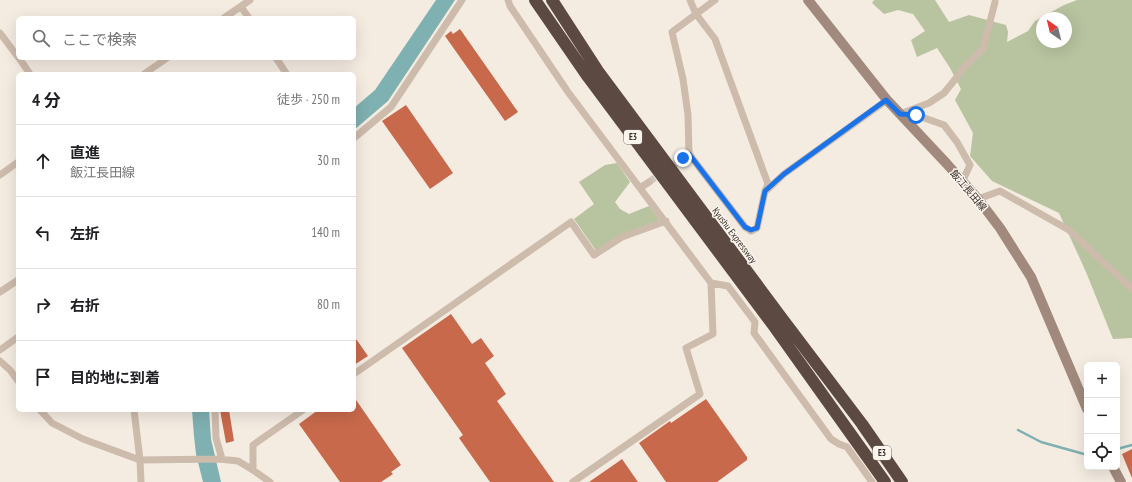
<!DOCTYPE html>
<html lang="ja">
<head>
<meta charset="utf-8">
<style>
	:root { --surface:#fff; --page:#f6f6f6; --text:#202124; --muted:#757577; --line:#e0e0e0 }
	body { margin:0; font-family:"PT Sans Narrow","Noto Sans JP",sans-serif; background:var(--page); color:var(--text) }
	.controls { position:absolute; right:12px; bottom:12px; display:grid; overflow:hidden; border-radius:6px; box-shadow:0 4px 16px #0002 }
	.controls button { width:36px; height:36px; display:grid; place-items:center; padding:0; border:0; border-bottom:1px solid var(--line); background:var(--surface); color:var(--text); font:20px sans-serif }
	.compass { position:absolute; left:1036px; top:12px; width:36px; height:36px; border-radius:50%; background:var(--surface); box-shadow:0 4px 16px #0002; rotate:325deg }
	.stop { position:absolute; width:12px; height:12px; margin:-9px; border:3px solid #1a73e8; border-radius:50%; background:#fff }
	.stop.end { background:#1a73e8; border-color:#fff; box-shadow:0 1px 4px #0008 }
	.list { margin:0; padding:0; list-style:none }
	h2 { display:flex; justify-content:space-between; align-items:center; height:52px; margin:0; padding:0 16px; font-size:17px }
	h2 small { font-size:13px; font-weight:400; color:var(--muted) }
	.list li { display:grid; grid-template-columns:26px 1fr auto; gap:12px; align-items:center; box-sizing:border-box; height:72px; padding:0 16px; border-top:1px solid var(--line) }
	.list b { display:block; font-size:15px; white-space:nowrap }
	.list p { margin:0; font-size:13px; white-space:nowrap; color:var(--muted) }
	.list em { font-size:13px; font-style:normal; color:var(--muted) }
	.icon { flex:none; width:22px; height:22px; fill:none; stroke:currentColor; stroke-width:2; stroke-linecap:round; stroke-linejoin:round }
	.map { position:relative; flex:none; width:1132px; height:482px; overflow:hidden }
	.search { position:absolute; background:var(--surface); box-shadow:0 4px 16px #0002; left:16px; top:16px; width:340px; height:44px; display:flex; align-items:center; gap:10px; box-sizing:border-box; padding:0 14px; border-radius:6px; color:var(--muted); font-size:15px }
	.panel { position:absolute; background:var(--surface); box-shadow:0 4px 16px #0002; left:16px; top:72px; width:340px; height:340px; border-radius:6px }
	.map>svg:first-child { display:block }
	.green { fill:#b8c4a0; fill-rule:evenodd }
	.water { fill:#7fb0b2 }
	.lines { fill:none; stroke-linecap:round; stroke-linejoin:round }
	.stream { stroke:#7fb0b2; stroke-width:2.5 }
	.building { fill:#c8694b }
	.street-tunnel { stroke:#cfc6bd; stroke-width:7; stroke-dasharray:7 3.5; stroke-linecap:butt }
	.street { stroke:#cdbbac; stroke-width:7 }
	.secondary { stroke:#a18a7d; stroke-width:10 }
	.highway { stroke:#5c4a42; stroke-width:12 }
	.route { stroke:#1a73e8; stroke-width:5 }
	.labels { text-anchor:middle; stroke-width:3; stroke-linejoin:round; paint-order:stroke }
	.shield { fill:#fbf5ee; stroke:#756b66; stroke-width:1 }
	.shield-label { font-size:9px; font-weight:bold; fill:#3b302b }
	.street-label { font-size:10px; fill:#3b302b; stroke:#fbf5ee }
</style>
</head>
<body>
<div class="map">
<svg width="1132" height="482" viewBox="0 0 1132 482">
	<rect width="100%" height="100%" fill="#f4ebe1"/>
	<path class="green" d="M 874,0 L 935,0 L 949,22 L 969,15 L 1006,25 L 1008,32 L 1007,42 L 1028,31 L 1035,21 L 1064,5 L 1077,0 L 1132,0 L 1132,338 L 1113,339 L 1086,272 L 1059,213 L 992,181 L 970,156 L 973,133 L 955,100 L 961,89 L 950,68 L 937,48 L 917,57 L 911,40 L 925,31 L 913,14 L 898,10 L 884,14 L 872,3 ZM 1042,18 L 1066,18 L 1066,42 L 1042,42 Z
		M 617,163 L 630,182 L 615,202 L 620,209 L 629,214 L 649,206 L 659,219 L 657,222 L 597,252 L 574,219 L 594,204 L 579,182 L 605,165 Z"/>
	<path class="water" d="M 436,0 L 455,0 L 388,101 L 354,130 L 354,108 L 375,90 Z
		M 192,410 L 209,410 L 211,439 L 221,482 L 203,482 L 196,454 L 194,436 Z"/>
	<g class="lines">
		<path class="stream" d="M 1018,430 L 1041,442 L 1084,454 L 1087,454
			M 1117,449 L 1132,445"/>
	</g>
	<path class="building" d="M 460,29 L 518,112 L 505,121 L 445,36 L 451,31 L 453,34 Z
		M 406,105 L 453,173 L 430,189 L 382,121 Z
		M 451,314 L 472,344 L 481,338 L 494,356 L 485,363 L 506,394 L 497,401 L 554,482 L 490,482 L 459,438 L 463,435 L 402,348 Z
		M 354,336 L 368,356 L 354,365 Z
		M 354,397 L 401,465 L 391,472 L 393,474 L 381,482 L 340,482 L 299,424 L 318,410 L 354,410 Z
		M 706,399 L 747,457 L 747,460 L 717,482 L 666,482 L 639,443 L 670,421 L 671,423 Z
		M 220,410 L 229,410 L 234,441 L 226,443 Z
		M 1132,449 L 1132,478 L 1122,454 Z
		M 622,459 L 638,482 L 589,482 L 615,464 Z"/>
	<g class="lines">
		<path class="street-tunnel" d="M 649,182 L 683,158"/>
		<path class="street" d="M 508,0 L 510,6 L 568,92 L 711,283 L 713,334 L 686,348 L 700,394 L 573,482
			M 690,0 L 696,14 L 715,39 L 768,184 L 765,191 L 757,228 L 751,231 L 745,227 L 689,154 L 688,115 L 683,79 L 672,32 L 715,0
			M 241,7 L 249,18
			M 224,18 L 250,0
			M 0,33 L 18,57
			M 19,58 L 30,74
			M 276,58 L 286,73 L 285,74
			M 144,74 L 167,58
			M 900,114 L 929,103 L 944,93 L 961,72 L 961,70 L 983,49 L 995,2
			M 902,114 L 916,115 L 944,125 L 957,142 L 970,165 L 962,182
			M 354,138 L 391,107 L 462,0
			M 0,175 L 18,162
			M 640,188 L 649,182
			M 767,190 L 784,174 L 887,100
			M 978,199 L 1000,191 L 1069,230 L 1132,289
			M 711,283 L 728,286 L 755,322 L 754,333 L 831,439 L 839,444 L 847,447 L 872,482
			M 0,292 L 18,280
			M 0,350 L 18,337
			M 0,361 L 10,370 L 18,381
			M 354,374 L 571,222 L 594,255 L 622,237 L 666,221
			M 40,410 L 52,423 L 83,439 L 140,460 L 219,459 L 238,461 L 253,470 L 270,482
			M 134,410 L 140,460 L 141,482
			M 215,410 L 216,438 L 222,459
			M 253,470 L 253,445 L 303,410"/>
		<path class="secondary" d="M 808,0 L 887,100 L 947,164 L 978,199 L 1000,228 L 1031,277 L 1087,409
			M 1113,467 L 1121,482"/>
		<path class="highway" d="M 535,0 L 588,77 L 773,325 L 885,482
			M 552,0 L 598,71 L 781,317 L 862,424 L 902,482"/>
	</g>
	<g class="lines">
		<path class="route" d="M 683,158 L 689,154 L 745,227 L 751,230 L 757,228 L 765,191 L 784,174 L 886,100 L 900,114 L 916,115"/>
	</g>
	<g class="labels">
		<g class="shield">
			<rect x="624" y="130" width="18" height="14" rx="3"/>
			<rect x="873" y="446" width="18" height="14" rx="3"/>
		</g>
		<g class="shield-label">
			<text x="633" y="140">E3</text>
			<text x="882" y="456">E3</text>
		</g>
		<g class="street-label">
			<text transform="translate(969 190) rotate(50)" y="4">飯江長田線</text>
			<text transform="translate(735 235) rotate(53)" y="4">Kyushu Expressway</text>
		</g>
	</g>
</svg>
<div class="controls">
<button>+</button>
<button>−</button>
<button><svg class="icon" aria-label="locate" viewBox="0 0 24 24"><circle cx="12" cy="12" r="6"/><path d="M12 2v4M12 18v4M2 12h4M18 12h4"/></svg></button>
</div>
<svg class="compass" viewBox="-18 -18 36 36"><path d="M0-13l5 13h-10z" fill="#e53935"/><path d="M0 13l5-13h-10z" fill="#757577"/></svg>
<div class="stop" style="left:916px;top:115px"></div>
<div class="stop end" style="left:683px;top:158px"></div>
<div class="search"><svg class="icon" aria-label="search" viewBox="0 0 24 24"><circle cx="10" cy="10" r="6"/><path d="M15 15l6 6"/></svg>ここで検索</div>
<section class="panel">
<h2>4 分<small>徒歩 · 250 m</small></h2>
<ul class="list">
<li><svg class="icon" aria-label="ahead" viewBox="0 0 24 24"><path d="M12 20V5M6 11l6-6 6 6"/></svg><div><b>直進</b><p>飯江長田線</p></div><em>30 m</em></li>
<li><svg class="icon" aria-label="left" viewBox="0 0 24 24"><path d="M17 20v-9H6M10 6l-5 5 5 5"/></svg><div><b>左折</b></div><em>140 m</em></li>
<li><svg class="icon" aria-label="right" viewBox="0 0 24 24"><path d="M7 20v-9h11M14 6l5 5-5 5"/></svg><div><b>右折</b></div><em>80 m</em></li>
<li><svg class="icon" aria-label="arrive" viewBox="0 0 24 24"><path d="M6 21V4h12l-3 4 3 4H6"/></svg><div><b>目的地に到着</b></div></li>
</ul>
</section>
</div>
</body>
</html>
